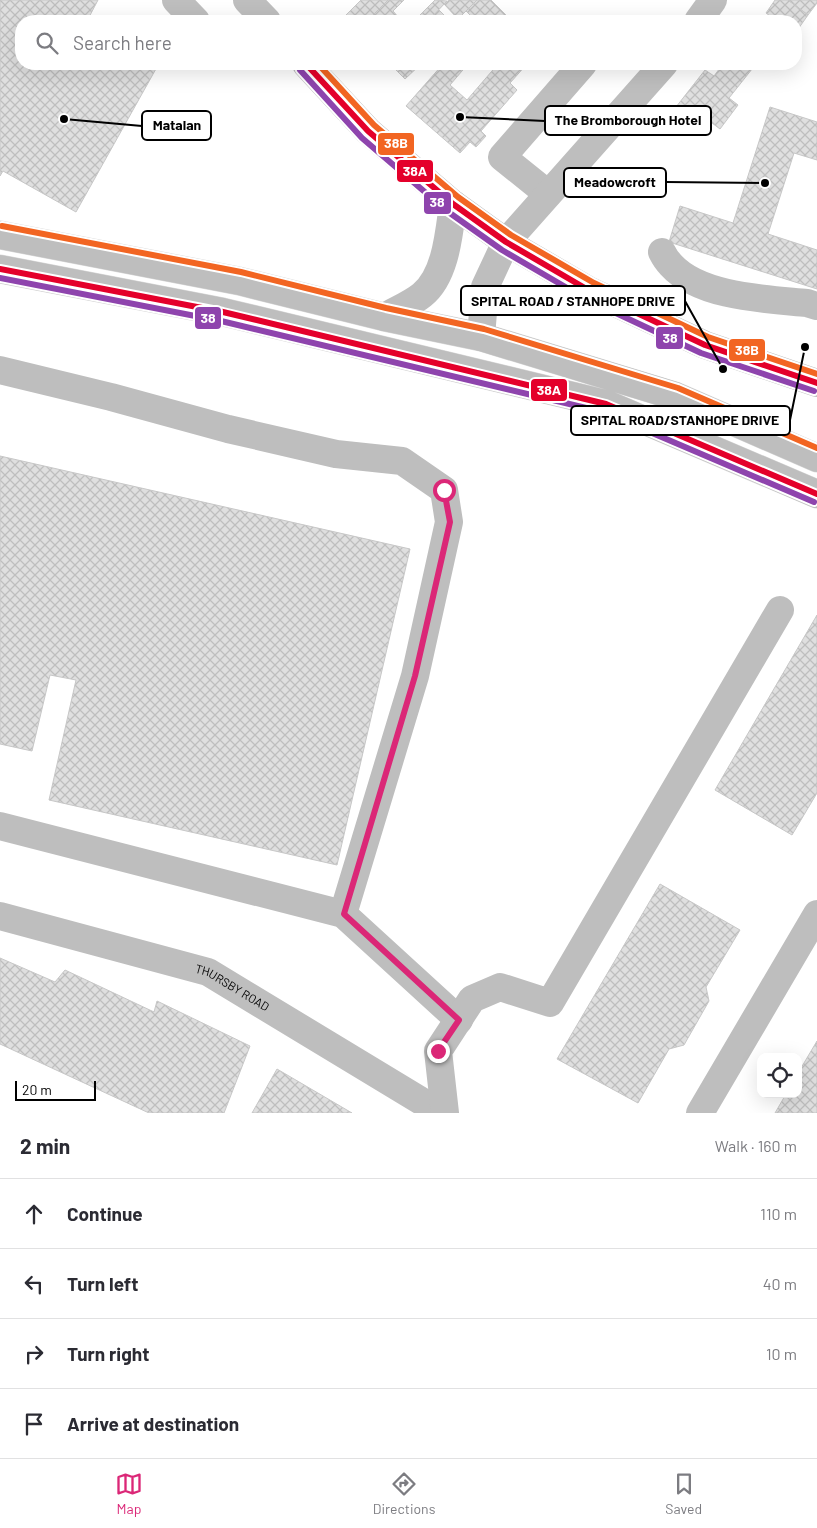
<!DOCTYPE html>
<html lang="en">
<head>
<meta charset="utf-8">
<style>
	:root { --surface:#fff; --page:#f7f7f7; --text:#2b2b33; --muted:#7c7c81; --line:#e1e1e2; --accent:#db2777 }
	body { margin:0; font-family:Barlow,sans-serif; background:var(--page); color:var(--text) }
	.controls { position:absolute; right:15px; bottom:15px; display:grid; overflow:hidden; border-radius:10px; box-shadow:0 5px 20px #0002 }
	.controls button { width:45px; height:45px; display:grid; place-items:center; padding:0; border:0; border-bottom:1px solid var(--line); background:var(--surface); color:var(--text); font:25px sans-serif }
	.scale { position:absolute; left:15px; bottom:12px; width:81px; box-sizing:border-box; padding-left:5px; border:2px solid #000; border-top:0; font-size:14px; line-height:18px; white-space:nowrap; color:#000; -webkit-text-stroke:4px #fff; paint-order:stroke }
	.stop { position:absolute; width:15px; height:15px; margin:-11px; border:4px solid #db2777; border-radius:50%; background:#fff }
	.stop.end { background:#db2777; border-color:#fff; box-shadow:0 1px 5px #0008 }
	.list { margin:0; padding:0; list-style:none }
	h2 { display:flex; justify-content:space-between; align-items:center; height:65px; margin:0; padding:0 20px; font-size:21px }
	h2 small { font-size:16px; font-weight:400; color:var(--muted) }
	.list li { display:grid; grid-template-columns:32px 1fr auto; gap:15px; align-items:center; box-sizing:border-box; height:70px; padding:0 20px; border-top:1px solid var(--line) }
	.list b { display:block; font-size:19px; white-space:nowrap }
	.list em { font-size:16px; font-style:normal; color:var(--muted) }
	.icon { flex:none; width:28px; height:28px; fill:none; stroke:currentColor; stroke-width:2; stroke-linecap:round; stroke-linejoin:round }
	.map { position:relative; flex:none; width:817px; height:1113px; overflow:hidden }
	.search { position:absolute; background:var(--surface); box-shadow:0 5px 20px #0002; left:15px; right:15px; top:15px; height:55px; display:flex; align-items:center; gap:12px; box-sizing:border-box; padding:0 18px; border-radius:20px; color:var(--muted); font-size:19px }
	.sheet { height:345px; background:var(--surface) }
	nav { display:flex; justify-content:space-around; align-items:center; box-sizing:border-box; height:70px; border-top:1px solid var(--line); background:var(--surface); font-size:14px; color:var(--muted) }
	nav a { display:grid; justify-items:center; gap:2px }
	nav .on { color:var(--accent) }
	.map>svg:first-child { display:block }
	.building { fill:url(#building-cross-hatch); stroke:#c7c7c7 }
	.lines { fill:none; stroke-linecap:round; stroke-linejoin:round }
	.highway-casing { stroke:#dbdbdb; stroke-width:29 }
	.minor { stroke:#bebebe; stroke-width:28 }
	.highway { stroke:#bebebe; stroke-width:28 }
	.bus-1-casing { stroke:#fff; stroke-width:10 }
	.bus-2-casing { stroke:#fff; stroke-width:10 }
	.bus-3-casing { stroke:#fff; stroke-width:10 }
	.bus-1 { stroke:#e4002b; stroke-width:6 }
	.bus-2 { stroke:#8e44ad; stroke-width:6 }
	.bus-3 { stroke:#f26522; stroke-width:6 }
	.route { stroke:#db2777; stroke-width:6 }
	.labels { text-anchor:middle; stroke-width:5; stroke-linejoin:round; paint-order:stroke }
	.street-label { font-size:12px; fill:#000; stroke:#fff }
	.leader { fill:none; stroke:#000; stroke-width:2 }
	.callout-dot { fill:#000; stroke:#fff; stroke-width:2 }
	.callout { fill:#fff; stroke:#000; stroke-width:2 }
	.callout-label { font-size:14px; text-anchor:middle; font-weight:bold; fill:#000 }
	.line-badge { stroke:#fff; stroke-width:2 }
	.badge-label { font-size:14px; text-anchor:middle; font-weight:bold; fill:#fff }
</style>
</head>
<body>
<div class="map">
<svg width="817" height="1113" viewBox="0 0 817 1113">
	<defs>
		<pattern id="building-cross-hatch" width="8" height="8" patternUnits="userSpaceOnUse" patternTransform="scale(1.25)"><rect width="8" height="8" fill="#dfdfdf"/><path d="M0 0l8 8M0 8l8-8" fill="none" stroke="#bebebe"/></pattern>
	</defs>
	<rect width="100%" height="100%" fill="#fff"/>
	<path class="building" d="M 0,0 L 98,0 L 87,21 L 21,21 L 21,64 L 151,64 L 157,67 L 76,212 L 3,171 L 0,176 Z
		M 361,0 L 388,0 L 367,21 L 348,21 L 344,17 Z
		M 388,0 L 404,0 L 393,11 L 399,18 L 396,21 L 367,21 Z
		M 435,0 L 447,1 L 428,21 L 414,21 Z
		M 449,0 L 477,0 L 458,19 L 444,4 Z
		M 477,0 L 491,0 L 508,17 L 504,21 L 476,21 L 466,11 Z
		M 775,0 L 788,0 L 808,15 L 796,32 L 796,21 L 777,21 L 766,13 Z
		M 788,0 L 817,0 L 817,3 L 808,15 Z
		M 439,10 L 444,15 L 437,21 L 428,21 Z
		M 390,64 L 421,64 L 405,79 Z
		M 443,64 L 468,64 L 450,85 L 467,100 L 498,64 L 527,64 L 510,83 L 517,90 L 481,131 L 486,136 L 476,147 L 470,142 L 460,153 L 406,106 Z
		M 723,64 L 756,64 L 729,98 L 738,105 L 720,129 L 688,105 L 683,112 L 676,107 L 705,70 L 714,76 Z
		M 770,107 L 817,122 L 817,160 L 794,153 L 768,234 L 817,250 L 817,289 L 669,242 L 680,206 L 733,223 Z
		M 0,456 L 410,549 L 337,865 L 49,800 L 76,680 L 50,675 L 32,751 L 0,744 Z
		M 817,615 L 817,793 L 792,835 L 715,790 Z
		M 660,884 L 740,930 L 706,987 L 709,1001 L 684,1045 L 669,1049 L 638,1103 L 557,1059 Z
		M 0,958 L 55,982 L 65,970 L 154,1012 L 157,1001 L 250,1046 L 224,1113 L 149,1113 L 0,1044 Z
		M 817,1041 L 817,1113 L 775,1113 L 786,1094 L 798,1094 L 798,1073 Z
		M 277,1069 L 352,1113 L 252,1113 Z"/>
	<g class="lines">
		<g class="highway-casing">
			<path id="highway" d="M 0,235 L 239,281 L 384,317 L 481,337 L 675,396 L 817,458
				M 0,269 L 223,312 L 606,404 L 817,494"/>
		</g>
		<g class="minor">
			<path d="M 176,0 L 196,21"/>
			<path d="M 247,0 L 267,21"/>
			<path d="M 698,21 L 713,0"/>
			<path d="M 306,64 L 368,131 L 453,204 L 506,242 L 590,291 L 705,345 L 817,383"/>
			<path d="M 548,194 L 502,157 L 583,64"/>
			<path d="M 662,252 C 664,256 667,261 671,265 C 700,297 766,299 807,303 L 817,306"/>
			<path d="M 384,317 C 396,310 411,304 422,295 C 446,276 449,233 453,204"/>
			<path d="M 481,337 L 485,287 L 506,242 L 664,64"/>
			<path d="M 0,370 L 111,397 L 228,429 L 336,454 L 402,461 L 444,490 L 449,522 L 415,676 L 343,914"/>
			<path d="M 0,826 L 343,914 L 459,1020"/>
			<path id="s1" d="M 0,916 L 208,972 L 441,1113"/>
			<path d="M 445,1113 L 438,1051 L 472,999 L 500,987 L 550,1003 L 780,610"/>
			<path d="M 700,1113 L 817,914"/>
		</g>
		<use href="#highway" class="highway"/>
		<g class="bus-1-casing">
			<path id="bus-1" d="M 306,64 L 368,131 L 453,204 L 506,242 L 590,291 L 705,345 L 817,383
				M 0,269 L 223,312 L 606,404 L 817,494"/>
		</g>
		<g class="bus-2-casing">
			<path id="bus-2" d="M 300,70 L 362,138 L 447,211 L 502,250 L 586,299 L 701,353 L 814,391
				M 0,278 L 221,321 L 603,412 L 814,502"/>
		</g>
		<g class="bus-3-casing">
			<path id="bus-3" d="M 318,64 L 374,125 L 458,197 L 511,235 L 594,283 L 708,337 L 817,374
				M 2,226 L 241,272 L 386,308 L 484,329 L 678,388 L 817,448"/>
		</g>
		<use href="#bus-1" class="bus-1"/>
		<use href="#bus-2" class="bus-2"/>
		<use href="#bus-3" class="bus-3"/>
	</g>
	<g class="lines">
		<path class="route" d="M 438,1051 L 459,1020 L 344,914 L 415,676 L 450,522 L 444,490"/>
	</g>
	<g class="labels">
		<g class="street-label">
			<text dy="4" stroke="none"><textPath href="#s1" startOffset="244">THURSBY ROAD</textPath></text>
		</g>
	</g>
	<path class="leader" d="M460 117L545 121M64 119L142 126M765 183L666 182M723 369L685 301M805 347L790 420"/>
	<g class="callout-dot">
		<circle cx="460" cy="117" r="5"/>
		<circle cx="64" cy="119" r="5"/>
		<circle cx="765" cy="183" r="5"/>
		<circle cx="723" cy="369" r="5"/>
		<circle cx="805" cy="347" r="5"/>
	</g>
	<g class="callout">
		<rect x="545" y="106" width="166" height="29" rx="5"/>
		<rect x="142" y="111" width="69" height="29" rx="5"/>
		<rect x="564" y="168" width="102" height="29" rx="5"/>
		<rect x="461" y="286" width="224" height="29" rx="5"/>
		<rect x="571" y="406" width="219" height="29" rx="5"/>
	</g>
	<g class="callout-label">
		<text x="628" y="125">The Bromborough Hotel</text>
		<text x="177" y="130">Matalan</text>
		<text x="615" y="187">Meadowcroft</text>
		<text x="573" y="306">SPITAL ROAD / STANHOPE DRIVE</text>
		<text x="680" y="425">SPITAL ROAD/STANHOPE DRIVE</text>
	</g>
	<g class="line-badge">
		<rect x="377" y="132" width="38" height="24" rx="5" fill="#f26522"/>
		<rect x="396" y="159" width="38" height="24" rx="5" fill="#e4002b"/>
		<rect x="423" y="191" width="29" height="24" rx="5" fill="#8e44ad"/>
		<rect x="194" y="306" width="28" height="24" rx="5" fill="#8e44ad"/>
		<rect x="655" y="326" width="29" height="24" rx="5" fill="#8e44ad"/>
		<rect x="728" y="338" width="38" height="24" rx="5" fill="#f26522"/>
		<rect x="530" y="378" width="38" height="24" rx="5" fill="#e4002b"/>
	</g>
	<g class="badge-label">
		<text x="396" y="148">38B</text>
		<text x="415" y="176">38A</text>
		<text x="437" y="207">38</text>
		<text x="208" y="323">38</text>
		<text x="670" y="343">38</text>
		<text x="747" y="355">38B</text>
		<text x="549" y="395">38A</text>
	</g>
</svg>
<div class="controls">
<button><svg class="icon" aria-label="locate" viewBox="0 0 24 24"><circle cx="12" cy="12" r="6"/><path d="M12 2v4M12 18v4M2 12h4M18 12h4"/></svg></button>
</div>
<div class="scale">20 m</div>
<div class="stop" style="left:444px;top:490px"></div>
<div class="stop end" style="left:438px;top:1051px"></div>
<div class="search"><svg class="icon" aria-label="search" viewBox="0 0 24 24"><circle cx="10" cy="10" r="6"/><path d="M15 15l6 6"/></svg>Search here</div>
</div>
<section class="sheet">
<h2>2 min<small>Walk · 160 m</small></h2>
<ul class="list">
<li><svg class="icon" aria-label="ahead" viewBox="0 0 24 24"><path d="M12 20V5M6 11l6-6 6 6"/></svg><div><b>Continue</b></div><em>110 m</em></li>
<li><svg class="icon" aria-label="left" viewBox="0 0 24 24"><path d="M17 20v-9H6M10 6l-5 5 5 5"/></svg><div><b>Turn left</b></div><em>40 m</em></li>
<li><svg class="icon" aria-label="right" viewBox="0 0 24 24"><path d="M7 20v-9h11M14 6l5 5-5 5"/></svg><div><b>Turn right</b></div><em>10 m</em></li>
<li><svg class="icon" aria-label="arrive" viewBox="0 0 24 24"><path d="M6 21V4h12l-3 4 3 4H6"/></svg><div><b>Arrive at destination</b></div></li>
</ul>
</section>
<nav>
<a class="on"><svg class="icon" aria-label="map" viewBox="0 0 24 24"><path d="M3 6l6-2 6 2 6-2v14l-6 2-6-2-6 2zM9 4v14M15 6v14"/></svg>Map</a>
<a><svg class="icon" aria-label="directions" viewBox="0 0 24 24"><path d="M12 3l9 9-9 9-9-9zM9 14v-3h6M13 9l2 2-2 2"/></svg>Directions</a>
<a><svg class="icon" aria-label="saved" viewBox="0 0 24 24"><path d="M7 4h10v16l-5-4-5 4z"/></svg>Saved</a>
</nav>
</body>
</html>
